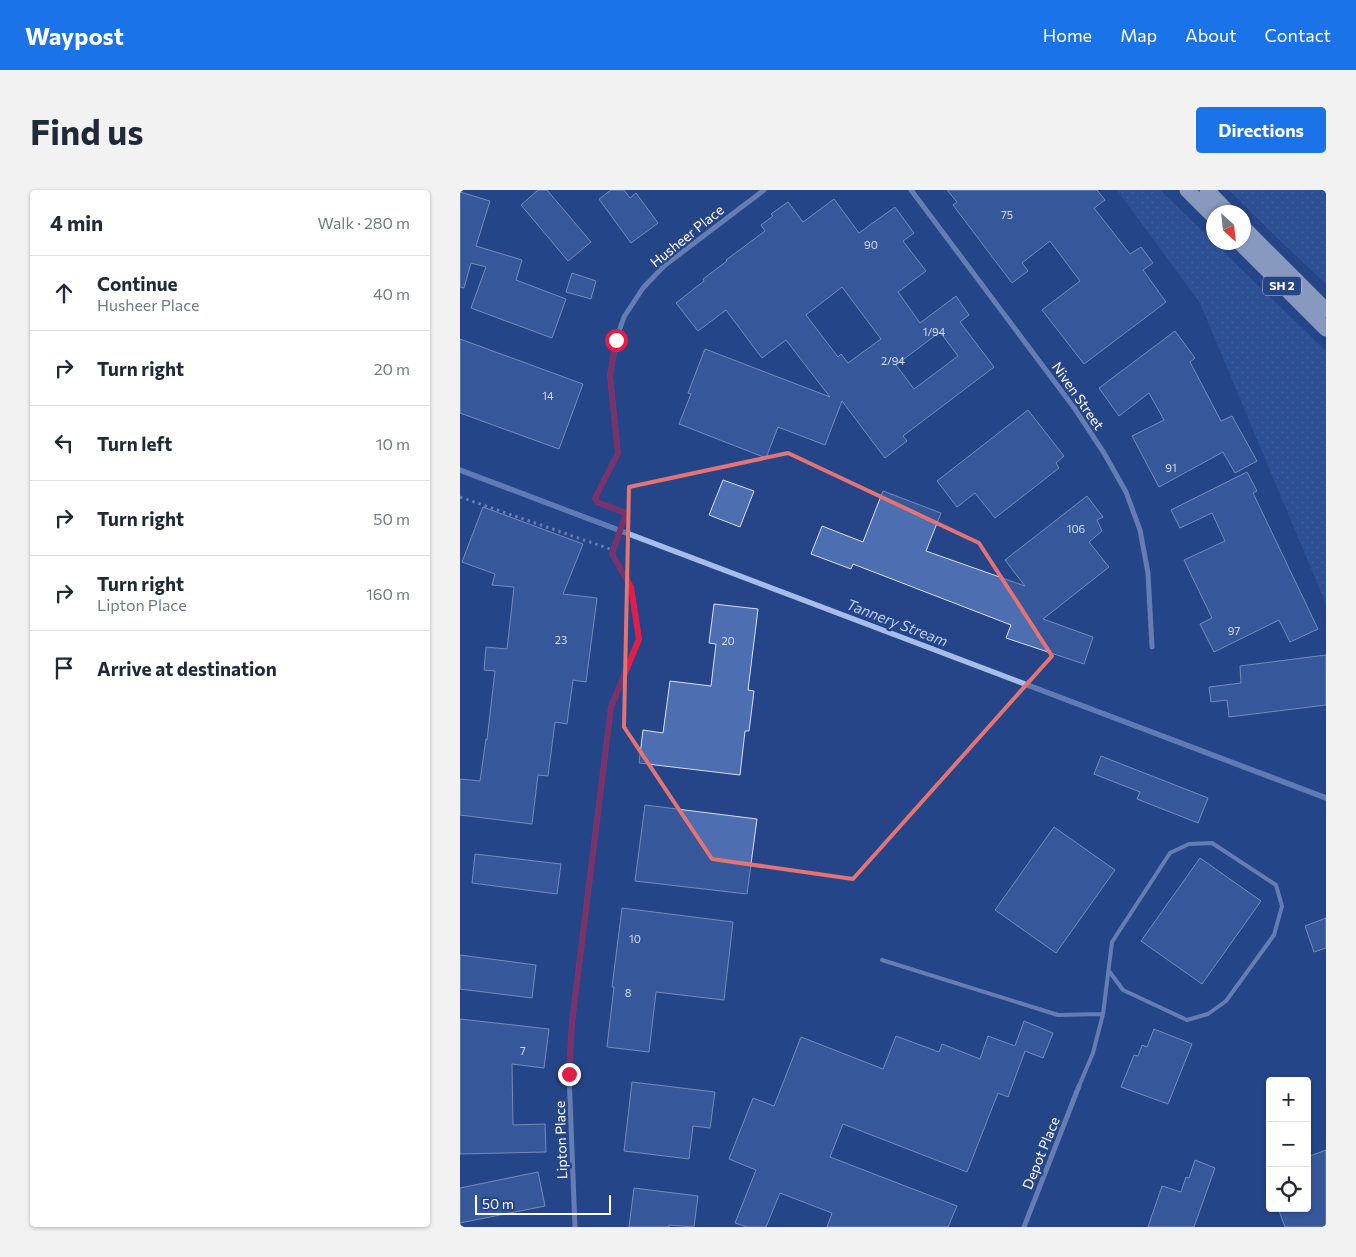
<!DOCTYPE html>
<html lang="en">
<head>
<meta charset="utf-8">
<style>
	:root { --surface:#fff; --page:#f2f2f3; --text:#1f2937; --muted:#747a83; --line:#e0e1e3; --accent:#1a73e8 }
	body { margin:0; font-family:Commissioner,sans-serif; background:var(--page); color:var(--text) }
	.controls { position:absolute; right:15px; bottom:15px; display:grid; overflow:hidden; border-radius:5px; box-shadow:0 1px 4px #0004 }
	.controls button { width:45px; height:45px; display:grid; place-items:center; padding:0; border:0; border-bottom:1px solid var(--line); background:var(--surface); color:var(--text); font:25px sans-serif }
	.compass { position:absolute; left:746px; top:15px; width:45px; height:45px; border-radius:50%; background:var(--surface); box-shadow:0 1px 4px #0004; rotate:153deg }
	.scale { position:absolute; left:15px; bottom:12px; width:136px; box-sizing:border-box; padding-left:5px; border:2px solid #fff; border-top:0; font-size:14px; line-height:18px; white-space:nowrap; color:#fff; -webkit-text-stroke:4px #254588; paint-order:stroke }
	.stop { position:absolute; width:15px; height:15px; margin:-11px; border:4px solid #e11d48; border-radius:50%; background:#fff }
	.stop.end { background:#e11d48; border-color:#fff; box-shadow:0 1px 5px #0008 }
	.list { margin:0; padding:0; list-style:none }
	h2 { display:flex; justify-content:space-between; align-items:center; height:65px; margin:0; padding:0 20px; font-size:21px }
	h2 small { font-size:16px; font-weight:400; color:var(--muted) }
	.list li { display:grid; grid-template-columns:32px 1fr auto; gap:15px; align-items:center; box-sizing:border-box; height:75px; padding:0 20px; border-top:1px solid var(--line) }
	.list b { display:block; font-size:19px; white-space:nowrap }
	.list p { margin:0; font-size:16px; white-space:nowrap; color:var(--muted) }
	.list em { font-size:16px; font-style:normal; color:var(--muted) }
	.icon { flex:none; width:28px; height:28px; fill:none; stroke:currentColor; stroke-width:2; stroke-linecap:round; stroke-linejoin:round }
	.map { position:relative; flex:none; width:866px; height:1037px; overflow:hidden; border-radius:5px }
	header { display:flex; align-items:center; gap:30px; box-sizing:border-box; height:70px; padding:0 25px; background:var(--accent); color:#fff }
	header strong { font-size:24px }
	nav { display:flex; gap:28px; margin-inline-start:auto; font-size:18px }
	.intro { display:flex; align-items:center; justify-content:space-between; box-sizing:border-box; height:120px; padding:0 30px }
	h1 { margin:0; font-size:35px }
	.button { padding:12px 22px; border-radius:5px; background:var(--accent); color:#fff; font-size:18px; font-weight:700 }
	main { display:flex; gap:30px; padding:0 30px }
	aside { flex:1; background:var(--surface); border-radius:5px; box-shadow:0 1px 4px #0004 }
	.map>svg:first-child { display:block }
	.grass { fill:url(#grass-dots) }
	.lines { fill:none; stroke-linecap:round; stroke-linejoin:round }
	.stream { stroke:#a5bdea; stroke-width:5.5 }
	.building { fill:#4d6eb0; stroke:#d5e0f7; fill-rule:evenodd }
	.path { stroke:#b1c4e9; stroke-width:3; stroke-dasharray:2.5 4; stroke-linecap:butt }
	.lane { stroke:#b1c4e9; stroke-width:4 }
	.street { stroke:#b1c4e9; stroke-width:5 }
	.highway { stroke:#fff; stroke-width:15 }
	.route { stroke:#e11d48; stroke-width:6 }
	.marked { fill:none; stroke:#e47373; stroke-width:4; stroke-linejoin:round }
	.labels { text-anchor:middle; stroke-width:5; stroke-linejoin:round; paint-order:stroke }
	.number-label { font-size:11px; fill:#d2dbeb }
	.shield { fill:#254588; stroke:#bec7db; stroke-width:1 }
	.shield-label { font-size:12px; font-weight:bold; fill:#fff }
	.street-label { font-size:14px; fill:#fff; stroke:#254588 }
	.water-label { font-size:15px; font-style:italic; fill:#bccef1; stroke:#254588 }
</style>
</head>
<body>
<header>
<strong>Waypost</strong>
<nav><a>Home</a><a>Map</a><a>About</a><a>Contact</a></nav>
</header>
<div class="intro"><h1>Find us</h1><a class="button">Directions</a></div>
<main>
<aside>
<h2>4 min<small>Walk · 280 m</small></h2>
<ul class="list">
<li><svg class="icon" aria-label="ahead" viewBox="0 0 24 24"><path d="M12 20V5M6 11l6-6 6 6"/></svg><div><b>Continue</b><p>Husheer Place</p></div><em>40 m</em></li>
<li><svg class="icon" aria-label="right" viewBox="0 0 24 24"><path d="M7 20v-9h11M14 6l5 5-5 5"/></svg><div><b>Turn right</b></div><em>20 m</em></li>
<li><svg class="icon" aria-label="left" viewBox="0 0 24 24"><path d="M17 20v-9H6M10 6l-5 5 5 5"/></svg><div><b>Turn left</b></div><em>10 m</em></li>
<li><svg class="icon" aria-label="right" viewBox="0 0 24 24"><path d="M7 20v-9h11M14 6l5 5-5 5"/></svg><div><b>Turn right</b></div><em>50 m</em></li>
<li><svg class="icon" aria-label="right" viewBox="0 0 24 24"><path d="M7 20v-9h11M14 6l5 5-5 5"/></svg><div><b>Turn right</b><p>Lipton Place</p></div><em>160 m</em></li>
<li><svg class="icon" aria-label="arrive" viewBox="0 0 24 24"><path d="M6 21V4h12l-3 4 3 4H6"/></svg><div><b>Arrive at destination</b></div></li>
</ul>
</aside>
<div class="map">
<svg width="866" height="1037" viewBox="0 0 866 1037">
	<defs>
		<pattern id="grass-dots" width="8" height="8" patternUnits="userSpaceOnUse" patternTransform="scale(1.25)"><rect width="8" height="8" fill="#395da5"/><path d="M2 2h.1M6 6h.1" fill="none" stroke="#5775b2" stroke-width="1.8" stroke-linecap="round"/></pattern>
	</defs>
	<rect width="100%" height="100%" fill="#254588"/>
	<path class="grass" d="M 657,0 L 700,0 L 866,161 L 866,414 L 740,113 Z
		M 769,0 L 866,0 L 866,94 L 808,39 Z"/>
	<g class="lines">
		<path class="stream" d="M 0,280 L 866,608"/>
	</g>
	<path class="building" d="M 78,0 L 87,0 L 131,52 L 108,71 L 61,15 Z
		M 151,0 L 164,0 L 170,8 L 176,3 L 198,33 L 171,53 L 139,9 Z
		M 487,0 L 637,0 L 645,10 L 634,18 L 670,64 L 681,57 L 693,73 L 683,80 L 706,112 L 624,174 L 582,120 L 620,91 L 590,51 L 562,73 L 568,81 L 552,93 L 493,15 L 497,12 Z
		M 0,2 L 30,11 L 16,56 L 62,70 L 56,90 L 106,109 L 92,148 L 11,118 L 26,77 L 11,73 L 4,98 L 0,97 Z
		M 374,9 L 399,43 L 435,17 L 454,43 L 443,51 L 466,81 L 438,102 L 460,133 L 496,106 L 509,125 L 500,132 L 534,177 L 443,246 L 447,251 L 425,268 L 382,211 L 365,255 L 318,237 L 306,268 L 219,234 L 231,204 L 228,203 L 245,159 L 370,207 L 326,150 L 302,168 L 266,120 L 238,141 L 216,113 L 244,91 L 243,89 L 267,71 L 266,70 L 305,41 L 301,35 L 313,26 L 311,24 L 328,12 L 343,32 ZM 382,97 L 421,149 L 388,173 L 381,164 L 378,167 L 346,125 ZM 480,142 L 498,166 L 454,199 L 436,175 Z
		M 112,83 L 136,91 L 131,109 L 106,102 Z
		M 715,141 L 735,168 L 730,172 L 761,231 L 772,226 L 797,271 L 775,283 L 763,262 L 699,297 L 672,246 L 704,230 L 689,203 L 659,226 L 639,198 Z
		M 0,149 L 123,194 L 99,259 L 0,223 Z
		M 568,220 L 604,266 L 596,273 L 599,278 L 535,328 L 515,303 L 497,317 L 477,291 Z
		M 787,282 L 797,301 L 793,303 L 858,439 L 830,452 L 819,430 L 754,462 L 740,434 L 752,428 L 724,370 L 765,351 L 752,323 L 720,338 L 711,320 Z
		M 263,290 L 294,301 L 280,337 L 249,325 Z
		M 423,301 L 481,323 L 466,361 L 565,396 L 545,370 L 627,306 L 643,327 L 637,330 L 642,341 L 629,352 L 649,377 L 583,429 L 633,447 L 624,474 L 546,448 L 551,435 L 393,374 L 391,379 L 351,364 L 362,336 L 403,352 Z
		M 23,317 L 123,354 L 103,404 L 137,408 L 126,492 L 113,490 L 107,534 L 95,532 L 88,586 L 78,585 L 72,634 L 0,625 L 0,589 L 20,591 L 26,549 L 27,550 L 35,481 L 24,480 L 26,457 L 47,459 L 54,397 L 32,395 L 35,384 L 2,372 Z
		M 254,414 L 298,419 L 288,500 L 294,501 L 289,541 L 285,541 L 280,585 L 179,573 L 183,540 L 203,543 L 210,491 L 251,496 L 256,454 L 249,453 Z
		M 866,465 L 866,515 L 769,527 L 767,510 L 751,512 L 749,497 L 781,493 L 780,476 Z
		M 641,566 L 748,608 L 738,633 L 677,609 L 680,602 L 634,584 Z
		M 185,615 L 297,629 L 287,704 L 175,691 Z
		M 594,637 L 655,680 L 596,763 L 535,720 Z
		M 15,664 L 101,674 L 97,704 L 12,693 Z
		M 740,668 L 801,711 L 742,794 L 681,751 Z
		M 162,718 L 273,732 L 264,810 L 196,802 L 189,862 L 147,857 L 154,797 L 152,797 Z
		M 866,728 L 866,758 L 854,762 L 845,736 Z
		M 0,765 L 76,775 L 72,808 L 0,799 Z
		M 0,829 L 89,839 L 84,878 L 52,874 L 53,935 L 85,934 L 86,962 L 0,964 Z
		M 564,831 L 593,843 L 583,868 L 565,861 L 548,907 L 538,903 L 507,982 L 383,934 L 370,967 L 497,1016 L 488,1037 L 367,1037 L 372,1023 L 320,1003 L 306,1037 L 287,1037 L 275,1033 L 296,980 L 269,969 L 293,908 L 314,916 L 341,847 L 423,879 L 436,846 L 479,862 L 482,854 L 520,869 L 528,846 L 555,856 Z
		M 694,839 L 732,854 L 708,914 L 661,897 L 674,865 L 678,866 L 682,855 L 687,857 Z
		M 172,892 L 255,902 L 250,938 L 233,936 L 229,969 L 164,961 Z
		M 866,960 L 866,1037 L 825,1037 L 818,1018 L 847,1018 L 847,967 Z
		M 735,970 L 755,978 L 734,1037 L 688,1037 L 702,996 L 721,1002 L 726,987 L 729,988 Z
		M 78,982 L 85,1016 L 0,1033 L 0,998 Z
		M 174,998 L 238,1006 L 234,1037 L 209,1035 L 209,1037 L 169,1037 Z"/>
	<g class="lines">
		<path class="path" d="M 153,272 L 135,308 L 137,312 L 166,323 L 152,364 L 171,397 L 177,439
			M 0,307 L 153,360"/>
		<path class="lane" d="M 422,770 L 598,825 L 643,824
			M 619,896 L 633,863 L 643,824 L 652,752 L 710,663 L 729,654 L 752,653 L 816,695 L 822,716 L 814,745 L 766,811 L 748,824 L 727,830 L 663,800 L 649,781"/>
		<path class="street" d="M 451,0 L 615,219 L 644,263 L 666,302 L 680,340 L 688,383 L 692,457
			M 158,263 L 150,186 L 156,150 L 164,127 L 183,98 L 204,76 L 304,0
			M 115,1037 L 109,884 L 112,832 L 151,517 L 179,449
			M 564,1037 L 619,896"/>
		<path class="highway" d="M 727,0 L 754,27
			M 747,0 L 768,22
			M 784,38 L 866,120
			M 779,52 L 866,139"/>
	</g>
	<g class="lines">
		<path class="route" d="M 109,884 L 112,832 L 151,517 L 179,449 L 171,397 L 152,364 L 166,323 L 137,312 L 135,308 L 158,263 L 150,186 L 156,150"/>
	</g>
	<path d="M0 0H866V1037H0ZM 328,263 L 519,353 L 592,466 L 393,689 L 252,669 L 164,537 L 169,297 Z" fill="#254588" fill-opacity=".55" fill-rule="evenodd"/>
	<path class="marked" d="M 328,263 L 519,353 L 592,466 L 393,689 L 252,669 L 164,537 L 169,297 Z"/>
	<g class="labels">
		<g class="number-label">
			<text x="547" y="29">75</text>
			<text x="411" y="59">90</text>
			<text x="474" y="146">1/94</text>
			<text x="433" y="175">2/94</text>
			<text x="88" y="210">14</text>
			<text x="711" y="282">91</text>
			<text x="616" y="343">106</text>
			<text x="774" y="445">97</text>
			<text x="101" y="454">23</text>
			<text x="268" y="455">20</text>
			<text x="175" y="753">10</text>
			<text x="168" y="807">8</text>
			<text x="63" y="865">7</text>
		</g>
		<rect class="shield" x="803" y="86.5" width="38" height="19" rx="4"/>
		<g class="shield-label">
			<text x="822" y="100">SH 2</text>
		</g>
		<g class="street-label">
			<text transform="translate(227 46) rotate(-39)" y="5">Husheer Place</text>
			<text transform="translate(618 206) rotate(55)" y="5">Niven Street</text>
			<text transform="translate(101 950) rotate(-92)" y="5">Lipton Place</text>
			<text transform="translate(581 963) rotate(-68)" y="5">Depot Place</text>
		</g>
		<g class="water-label">
			<text transform="translate(437 433) rotate(21)" y="5">Tannery Stream</text>
		</g>
	</g>
</svg>
<div class="controls">
<button>+</button>
<button>−</button>
<button><svg class="icon" aria-label="locate" viewBox="0 0 24 24"><circle cx="12" cy="12" r="6"/><path d="M12 2v4M12 18v4M2 12h4M18 12h4"/></svg></button>
</div>
<svg class="compass" viewBox="-18 -18 36 36"><path d="M0-13l5 13h-10z" fill="#e53935"/><path d="M0 13l5-13h-10z" fill="#747a83"/></svg>
<div class="scale">50 m</div>
<div class="stop" style="left:156px;top:150px"></div>
<div class="stop end" style="left:109px;top:884px"></div>
</div>
</main>
</body>
</html>
